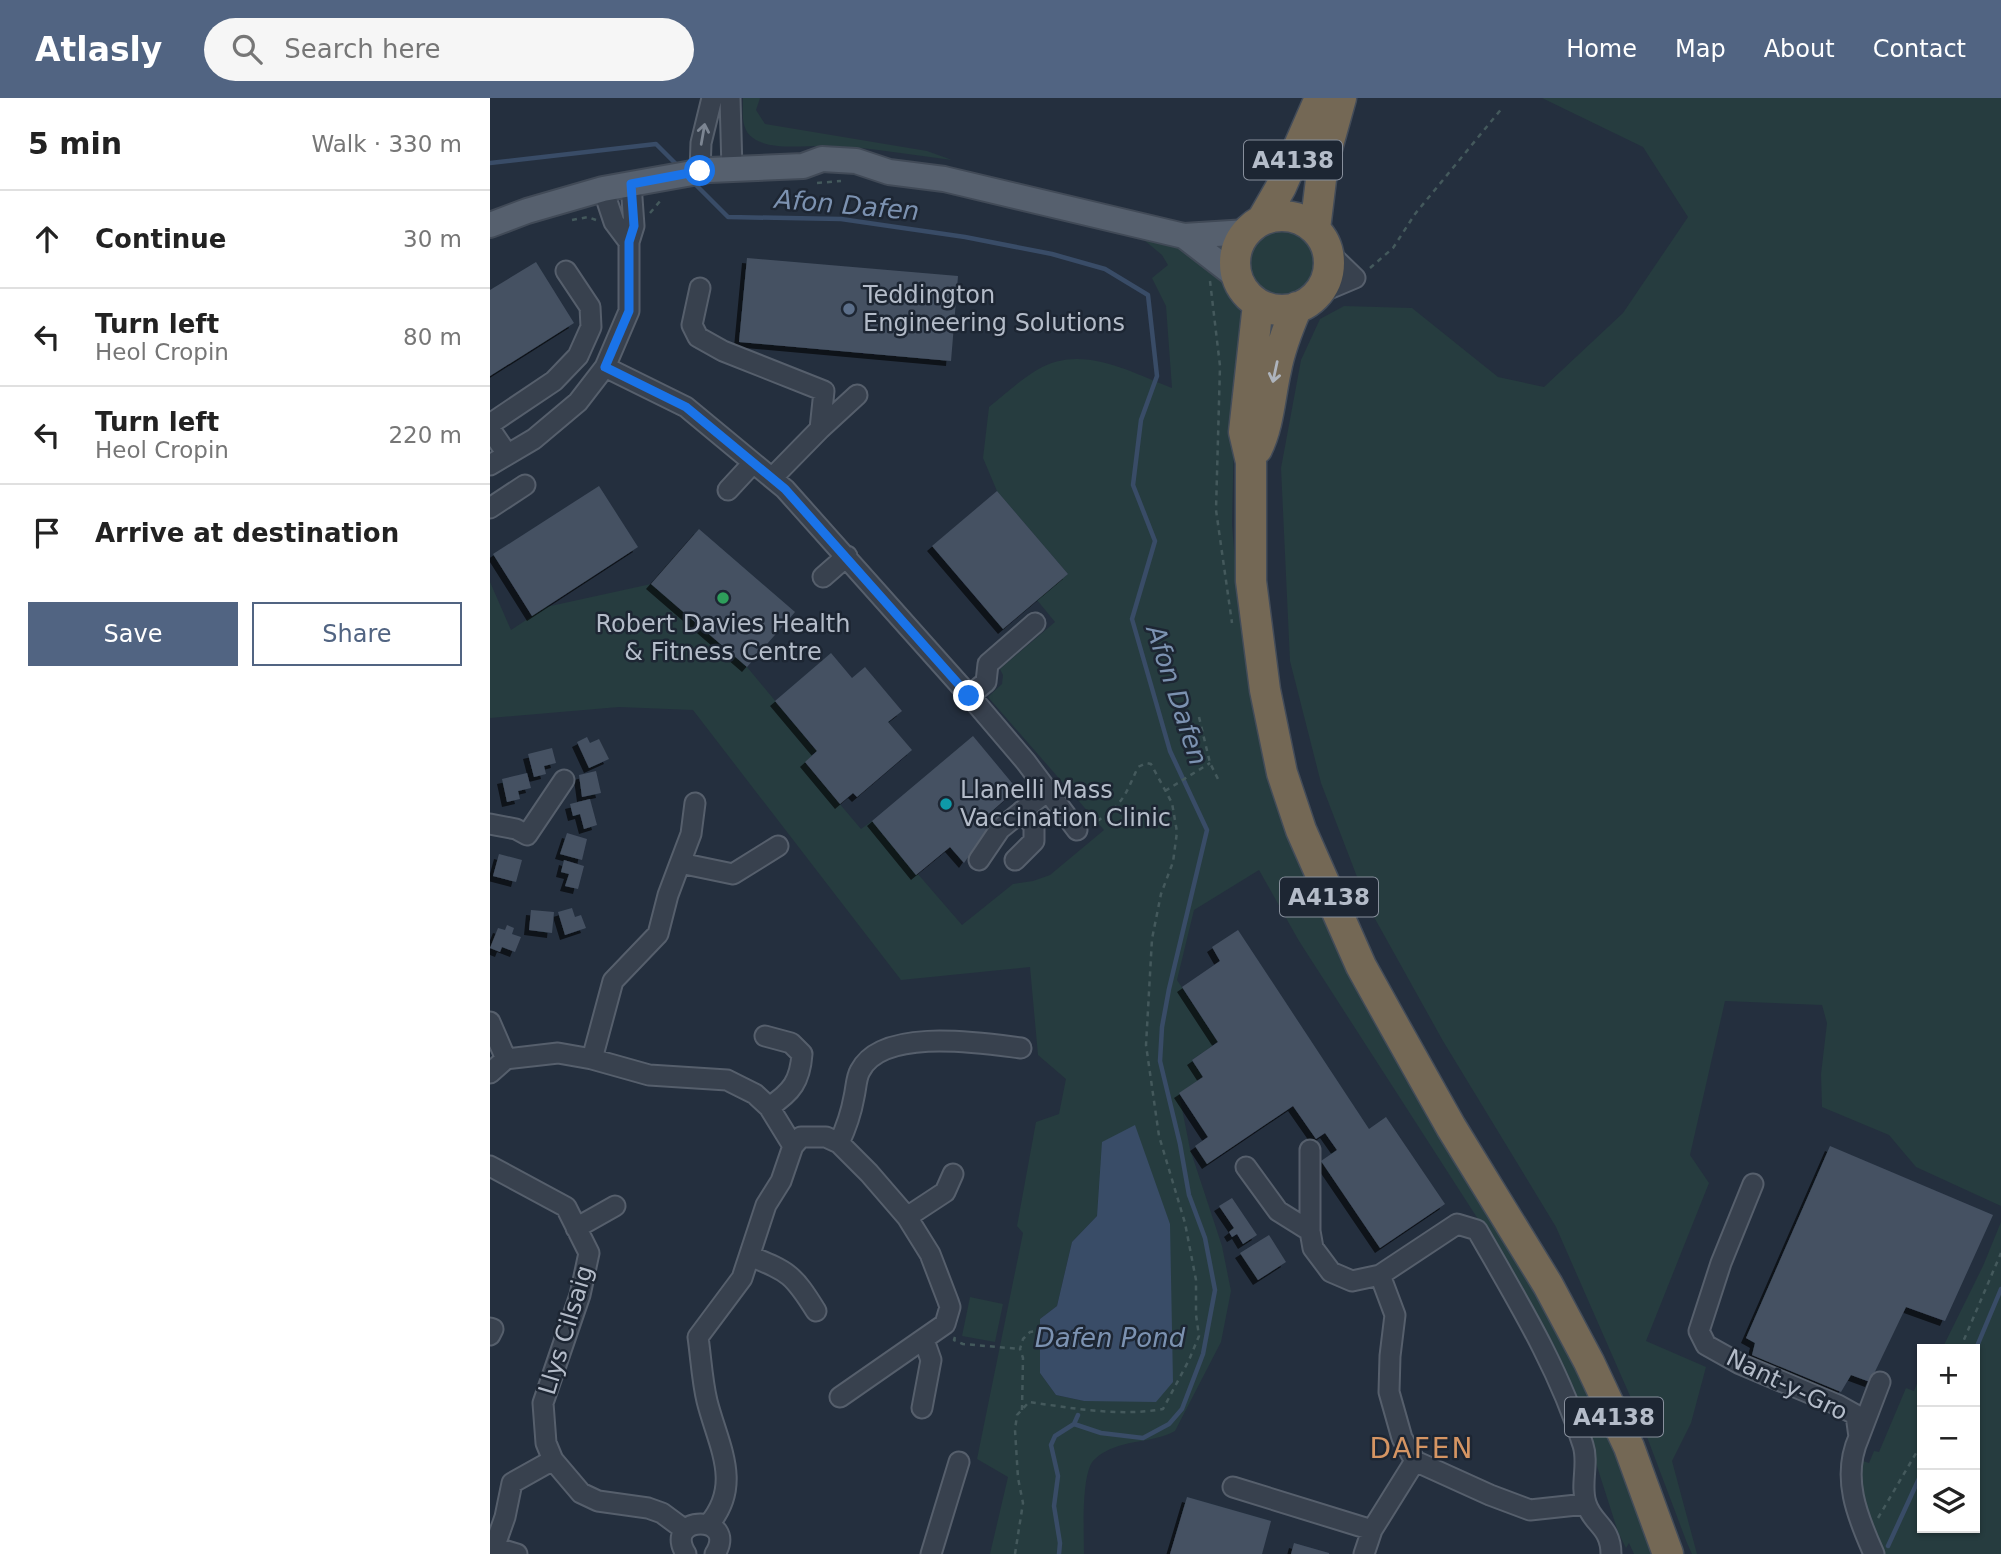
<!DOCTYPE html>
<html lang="en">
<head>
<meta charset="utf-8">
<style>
	:root { --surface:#fff; --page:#f6f6f6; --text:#222; --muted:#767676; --line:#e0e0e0; --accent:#516482 }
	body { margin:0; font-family:"DejaVu Sans",sans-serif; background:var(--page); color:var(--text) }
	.controls { position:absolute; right:21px; bottom:21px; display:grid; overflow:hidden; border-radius:0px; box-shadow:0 2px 5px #0004 }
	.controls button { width:63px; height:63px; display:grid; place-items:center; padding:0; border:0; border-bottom:2px solid var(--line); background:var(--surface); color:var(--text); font:35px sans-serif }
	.stop { position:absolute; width:21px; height:21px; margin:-16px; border:5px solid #1a73e8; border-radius:50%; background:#fff }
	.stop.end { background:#1a73e8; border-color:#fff; box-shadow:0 2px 7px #0008 }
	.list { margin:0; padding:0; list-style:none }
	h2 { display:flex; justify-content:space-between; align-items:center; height:91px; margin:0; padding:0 28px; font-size:30px }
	h2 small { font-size:23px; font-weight:400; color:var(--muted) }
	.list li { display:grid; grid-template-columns:46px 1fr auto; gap:21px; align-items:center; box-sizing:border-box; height:98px; padding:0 28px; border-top:2px solid var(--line) }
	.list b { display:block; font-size:26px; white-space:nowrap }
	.list p { margin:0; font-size:23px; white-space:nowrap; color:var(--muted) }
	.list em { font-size:23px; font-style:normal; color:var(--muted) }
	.actions { display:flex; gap:14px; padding:21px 28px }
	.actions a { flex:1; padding:16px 0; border:2px solid var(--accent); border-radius:0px; text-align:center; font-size:24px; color:var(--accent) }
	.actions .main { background:var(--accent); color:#fff }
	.icon { flex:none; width:38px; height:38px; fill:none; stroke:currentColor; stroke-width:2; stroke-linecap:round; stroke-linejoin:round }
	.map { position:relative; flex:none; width:1511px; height:1456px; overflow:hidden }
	header { display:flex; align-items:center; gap:42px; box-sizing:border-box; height:98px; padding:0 35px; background:var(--accent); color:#fff }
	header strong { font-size:33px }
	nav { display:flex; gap:38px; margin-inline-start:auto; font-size:24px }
	.search { width:490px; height:63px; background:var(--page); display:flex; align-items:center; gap:18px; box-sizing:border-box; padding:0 24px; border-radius:38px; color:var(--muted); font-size:26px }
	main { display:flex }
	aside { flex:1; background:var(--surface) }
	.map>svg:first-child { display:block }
	.green { fill:#263c3f; fill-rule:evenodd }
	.water { fill:#394c67 }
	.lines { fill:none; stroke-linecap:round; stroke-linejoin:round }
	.stream { stroke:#394c67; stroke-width:4.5 }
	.building { fill:#455162; filter:url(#shadow) }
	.minor-casing { stroke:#565f6c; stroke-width:23 }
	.major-casing { stroke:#414a57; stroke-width:28 }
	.highway-casing { stroke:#434c59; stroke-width:33 }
	.path { stroke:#44595c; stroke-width:2.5; stroke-dasharray:5 5; stroke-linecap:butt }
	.minor { stroke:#38414e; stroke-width:19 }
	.major { stroke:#56606e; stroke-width:24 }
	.highway { stroke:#746855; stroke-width:30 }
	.oneway { stroke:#7c8592 }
	.oneway2 { stroke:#aeb4bd }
	.route { stroke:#1a73e8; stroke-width:9 }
	.service-dot { fill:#5c6f8a; stroke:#1d2633; stroke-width:2.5 }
	.leisure-dot { fill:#2e9e5b; stroke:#1d2633; stroke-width:2.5 }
	.culture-dot { fill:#0f9aa8; stroke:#1d2633; stroke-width:2.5 }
	.labels { text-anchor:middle; stroke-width:5; stroke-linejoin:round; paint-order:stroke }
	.shield { fill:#1d2633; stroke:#878f9c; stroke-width:2 }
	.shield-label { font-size:23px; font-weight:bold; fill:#b4bcc9 }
	.poi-label { font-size:24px; fill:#b4bcc9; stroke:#1d2633; text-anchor:start }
	.street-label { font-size:24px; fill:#b4bcc9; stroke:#1d2633 }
	.water-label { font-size:26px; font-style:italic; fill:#7c92b1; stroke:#1d2633 }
	.quarter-label { font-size:28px; letter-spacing:2px; fill:#d59563; stroke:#1d2633 }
</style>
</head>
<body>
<header>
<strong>Atlasly</strong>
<div class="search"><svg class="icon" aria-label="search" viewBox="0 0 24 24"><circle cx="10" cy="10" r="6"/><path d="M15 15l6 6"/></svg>Search here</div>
<nav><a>Home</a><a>Map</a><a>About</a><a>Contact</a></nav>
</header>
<main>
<aside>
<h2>5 min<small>Walk · 330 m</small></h2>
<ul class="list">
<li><svg class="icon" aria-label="ahead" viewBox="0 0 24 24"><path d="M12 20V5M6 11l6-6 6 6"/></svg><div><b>Continue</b></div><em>30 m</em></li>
<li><svg class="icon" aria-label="left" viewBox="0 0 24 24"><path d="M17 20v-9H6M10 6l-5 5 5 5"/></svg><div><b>Turn left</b><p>Heol Cropin</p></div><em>80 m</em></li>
<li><svg class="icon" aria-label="left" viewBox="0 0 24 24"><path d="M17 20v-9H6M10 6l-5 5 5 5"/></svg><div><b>Turn left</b><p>Heol Cropin</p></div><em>220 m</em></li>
<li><svg class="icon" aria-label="arrive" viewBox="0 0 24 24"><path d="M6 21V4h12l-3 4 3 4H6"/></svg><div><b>Arrive at destination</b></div></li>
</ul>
<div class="actions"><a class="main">Save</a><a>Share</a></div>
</aside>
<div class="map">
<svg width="1511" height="1456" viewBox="0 0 1511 1456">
	<defs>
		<filter id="shadow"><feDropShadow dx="-5" dy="5" stdDeviation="0" flood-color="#0009"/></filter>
	</defs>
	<rect width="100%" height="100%" fill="#242f3e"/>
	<path class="green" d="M 253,0 L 270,0 L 266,12 L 275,26 L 437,53 L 462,62 C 423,57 383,50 344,48 C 321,46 282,54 263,40 C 250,31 253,14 253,0 Z
		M 1052,0 L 1511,0 L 1511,1108 L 1426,1069 L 1399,1037 L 1332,1009 L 1331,976 L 1337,925 L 1332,907 L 1235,903 L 1200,1057 L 1219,1085 L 1156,1243 L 1216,1269 L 1201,1325 L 1182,1363 L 1207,1456 L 1202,1456 L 1197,1445 L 1151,1323 L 1066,1129 L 953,943 L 879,810 L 831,685 L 800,563 L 791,370 L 811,262 L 830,221 L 854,208 L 922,210 L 1008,279 L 1054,289 L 1133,215 L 1198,119 L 1153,49 Z
		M757 164a34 34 0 1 1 68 0a34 34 0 1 1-68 0Z
		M 648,137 L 686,147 L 731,178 L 750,207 L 751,232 L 744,335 L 742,427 L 750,521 L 764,607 L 794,713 L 1112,1315 L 1167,1456 L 1144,1456 L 1139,1445 L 1136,1450 L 1128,1434 L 1089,1312 L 1013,1160 L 809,843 L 769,772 L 704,812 L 687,882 L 728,944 L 702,962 L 713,979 L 689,996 L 700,1051 L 732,1148 L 741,1193 L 731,1244 L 685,1333 C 669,1342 650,1342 632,1347 C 621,1350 610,1355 603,1363 C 591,1378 594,1436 594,1456 L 500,1456 L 518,1379 L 487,1361 L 533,1135 L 527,1128 L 546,1024 L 569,1016 L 576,981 L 548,957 L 540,869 L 411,882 L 203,612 L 129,609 L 0,620 L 0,484 L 21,532 L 56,509 L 161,486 L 257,569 L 327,653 L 315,665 L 371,731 L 382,723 L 472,827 L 523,786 L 543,783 L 560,777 L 614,732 L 498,599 L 512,586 L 513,577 L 510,571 L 565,524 L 547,502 L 578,476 L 507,393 L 493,360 L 499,309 C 514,297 530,282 547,272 C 591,245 640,274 682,290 L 676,208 L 662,180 L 678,167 L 672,157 ZM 612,1044 L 594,1303 L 566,1297 L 550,1275 L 550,1221 L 567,1208 L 582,1144 L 607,1118 Z
		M 1511,1124 L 1511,1456 L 1390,1456 L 1371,1408 L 1370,1362 L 1379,1365 L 1384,1353 L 1389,1354 L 1416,1290 L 1424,1293 L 1432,1273 L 1432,1430 L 1485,1430 L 1485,1251 L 1452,1251 L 1493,1168 Z
		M 480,1199 L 513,1206 L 505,1244 L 472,1238 Z"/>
	<path class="water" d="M 645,1027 L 680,1126 L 683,1284 L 666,1304 L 594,1303 L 566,1297 L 550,1275 L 550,1221 L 567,1208 L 582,1144 L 607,1118 L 612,1044 Z"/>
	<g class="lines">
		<path class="stream" d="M 0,65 L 166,46 L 188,68
			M 204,85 L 238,119 L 351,121 L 475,139 L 562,156 L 615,171 L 658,197 L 667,278 L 651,322 L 643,387 L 665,443 L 642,521 L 680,653 L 717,732 L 679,891 L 672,929 L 670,963 L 690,1046 L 699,1097 L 715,1140 L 725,1192 L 713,1256 L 692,1311 L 679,1326 L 653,1340 L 611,1335 L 584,1326
			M 1485,1253 L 1511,1191
			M 584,1326 L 588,1317
			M 1398,1448 L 1432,1374
			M 569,1456 L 570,1445 L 564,1408 L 568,1378 L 561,1347 L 565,1338 L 584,1326"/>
	</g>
	<path class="building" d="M 257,160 L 468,178 L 461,263 L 249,244 Z
		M 46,164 L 84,225 L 0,278 L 0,192 Z
		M 109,388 L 148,449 L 42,518 L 3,456 Z
		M 507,393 L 578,476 L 513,531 L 442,448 Z
		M 209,431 L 305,514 L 257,569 L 161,486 Z
		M 341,555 L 362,580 L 375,569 L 412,613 L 398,624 L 422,652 L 367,699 L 363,695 L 350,706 L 315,664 L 327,653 L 285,603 Z
		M 483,638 L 527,691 L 493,721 L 499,729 L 474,765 L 460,749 L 426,777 L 382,723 Z
		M 97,639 L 100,645 L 109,641 L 119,661 L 99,670 L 87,644 Z
		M 62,650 L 66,665 L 54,668 L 56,676 L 44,679 L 38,656 Z
		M 106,673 L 111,695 L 92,699 L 89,677 Z
		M 37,675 L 41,690 L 28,693 L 30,701 L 17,704 L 12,681 Z
		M 100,701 L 107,727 L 94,731 L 90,716 L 83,718 L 80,706 Z
		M 77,735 L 97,741 L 92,762 L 70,756 Z
		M 9,756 L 32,762 L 26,784 L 3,778 Z
		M 74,762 L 94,768 L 88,791 L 75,788 L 79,776 L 71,774 Z
		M 82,810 L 85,819 L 91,817 L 96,830 L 75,837 L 68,814 Z
		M 41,812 L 64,814 L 62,835 L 39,832 Z
		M 17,827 L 24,830 L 22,836 L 31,839 L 25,854 L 12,849 L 10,854 L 0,850 L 8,830 L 15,832 Z
		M 748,832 L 879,1031 L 896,1019 L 955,1106 L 890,1150 L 831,1063 L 847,1052 L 835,1035 L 826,1041 L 803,1008 L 717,1066 L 705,1048 L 718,1039 L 689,995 L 713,979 L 702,962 L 728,944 L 692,889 L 730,863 L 722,849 Z
		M 1340,1048 L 1503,1117 L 1455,1223 L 1416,1209 L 1380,1284 L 1361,1277 L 1351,1294 L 1262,1257 L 1265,1245 L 1256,1240 Z
		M 742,1100 L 767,1137 L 753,1146 L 747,1136 L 742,1139 L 739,1134 L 744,1130 L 729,1108 Z
		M 779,1137 L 796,1164 L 768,1182 L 750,1155 Z
		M 697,1399 L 781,1423 L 772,1456 L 680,1456 Z
		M 804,1445 L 839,1455 L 839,1456 L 801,1456 Z"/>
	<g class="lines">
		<g class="minor-casing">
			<path id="minor" d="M 240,0 L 242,71
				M 210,73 L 211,45 L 222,0
				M 141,86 L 144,128 L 139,144 L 139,213 L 115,269 L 196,309 L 295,391 L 485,604 L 536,664 L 587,732
				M 113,91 L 124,124 L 139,144
				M 210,190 L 202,227 L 208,239 L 233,253 L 334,293 L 330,331
				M 827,196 L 865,180 L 838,154
				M 0,326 L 64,283 L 88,258 L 101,229 L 100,209 L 76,173
				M 0,331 L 17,356
				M 0,367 L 44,341 L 88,304 L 115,269
				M 282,380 L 330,331 L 367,297
				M 238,392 L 263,365
				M 0,410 L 35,387
				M 333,479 L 357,458
				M 479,598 L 496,584 L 498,566 L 545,525
				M 0,726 L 26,731 L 37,737 L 74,682
				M 489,762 L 510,731 L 556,694
				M 525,762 L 544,743 L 544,728 L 532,713
				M 190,765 L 201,736 L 205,705
				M 0,924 L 16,961
				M 275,938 L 301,945 L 312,956 C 310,983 302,994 279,1009
				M 102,961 L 123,883 L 168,836 L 178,797 L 190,765 L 243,776 L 288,748
				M 0,975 L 16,961 L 68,955 L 102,961 L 159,977 L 237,982 L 265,996 L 279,1009 L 303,1048
				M 349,1045 L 379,1075 L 417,1119 L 455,1094 L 463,1076
				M 820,1052 L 820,1133 L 823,1150 L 841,1174 L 862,1183 L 890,1177 L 967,1126 L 987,1132 C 1027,1202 1069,1270 1093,1347 C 1099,1365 1090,1387 1096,1405 C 1102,1426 1121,1428 1121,1456
				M 0,1068 L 76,1109 L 99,1155 L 90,1197 L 53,1305 L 56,1345 L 63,1362 L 91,1395 L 108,1403 L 158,1410 L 172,1415 L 195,1432
				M 756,1069 L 788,1113 L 820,1133
				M 1263,1086 L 1231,1165 L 1209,1233 L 1216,1247 L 1250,1266 L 1348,1307 L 1366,1317 L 1369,1339 L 1390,1284
				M 86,1130 L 125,1108
				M 260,1158 C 299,1174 303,1176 326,1213
				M 890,1177 L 905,1217 L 900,1258 L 899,1294 L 912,1340 L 925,1363 L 1000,1397 L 1040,1412 L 1096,1406
				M 0,1230 L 3,1231 L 0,1237
				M 350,1299 L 455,1226 L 460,1209 L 458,1203 L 440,1156 L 417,1119
				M 432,1310 L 441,1262 L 434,1242
				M 1369,1339 C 1351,1379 1367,1418 1384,1456
				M 743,1389 L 882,1432
				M 219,1426 C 253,1386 228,1347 217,1303 C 212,1282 211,1260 208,1239 L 252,1180 L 276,1107 L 291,1083 L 303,1048 L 311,1039 L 336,1039 L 349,1045 C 356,1030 361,1016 364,999 C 366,991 366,980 370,973 C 392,929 491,945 531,950
				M 0,1448 L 27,1456
				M 4,1450 L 15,1419 L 22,1385 L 63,1362
				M 196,1456 C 172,1416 249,1416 225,1456
				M 441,1456 L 469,1364
				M 874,1456 L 882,1432 L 925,1363"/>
		</g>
		<g class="major-casing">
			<path id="major" d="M 0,127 L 37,113 L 113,91 L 219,72 L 313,68 L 332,61 L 366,63 L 399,74 L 454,81 L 694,138 L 757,134
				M 694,138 L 747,179"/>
		</g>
		<g class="highway-casing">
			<path id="highway" d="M745 165a47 47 0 1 1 94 0a47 47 0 1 1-94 0Z
				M 772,122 L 791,89 L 830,0
				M 825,131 L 833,65 L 851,0
				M 768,206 L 754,334 L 761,364 L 761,483 L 775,592 L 792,675 L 811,732 L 871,868 L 906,931 L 961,1029 L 1058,1187 L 1099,1264 L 1139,1349 L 1178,1456
				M 767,351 C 779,327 780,298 786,272 C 790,250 798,230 807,209"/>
		</g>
		<path class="path" d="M 327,85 L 351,83
			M 160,115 L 171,102
			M 82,122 L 98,119 L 106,122
			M 880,170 L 903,150 L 925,116 L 1013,9
			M 720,183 L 730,268 L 726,412 L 742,525
			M 709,619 L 720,665 L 729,683
			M 675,693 L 720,665
			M 465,1239 L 464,1242 L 473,1246 L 530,1251
			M 1470,1251 L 1511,1155
			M 532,1312 L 533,1260 L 530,1251 L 533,1241 L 540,1234 L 547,1233
			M 1388,1420 L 1432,1345
			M 525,1456 L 533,1405 L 528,1380 L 525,1332 L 527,1317 L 539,1304 C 582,1310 630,1319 673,1311 L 699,1262 L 709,1238 L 706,1217 L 706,1182 L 695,1125 L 669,1038 L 656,947 L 662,841 L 671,796 L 683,764 L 687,734 L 682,705 L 661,666 L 656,665 L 648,669 C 634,700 633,706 603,726"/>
		<use href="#minor" class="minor"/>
		<use href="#major" class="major"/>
		<use href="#highway" class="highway"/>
	</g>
	<defs><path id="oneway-shaft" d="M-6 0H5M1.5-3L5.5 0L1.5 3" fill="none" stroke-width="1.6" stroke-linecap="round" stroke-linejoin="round" transform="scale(1.75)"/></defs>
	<use class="oneway" href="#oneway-shaft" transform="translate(213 36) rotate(-80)"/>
	<use class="oneway2" href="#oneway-shaft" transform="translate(785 274) rotate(102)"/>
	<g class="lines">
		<path class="route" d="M 210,73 L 141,86 L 144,128 L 139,144 L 139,213 L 115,269 L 196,309 L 295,391 L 479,598"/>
	</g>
	<circle class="service-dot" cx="359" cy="211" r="7"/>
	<circle class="leisure-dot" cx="233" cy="500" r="7"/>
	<circle class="culture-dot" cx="456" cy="706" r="7"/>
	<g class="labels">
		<g class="shield">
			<rect x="754" y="42.5" width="98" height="39" rx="5"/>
			<rect x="790" y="779.5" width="98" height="39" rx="5"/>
			<rect x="1075" y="1299.5" width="98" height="39" rx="5"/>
		</g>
		<g class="shield-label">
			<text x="803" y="70">A4138</text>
			<text x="839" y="807">A4138</text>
			<text x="1124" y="1327">A4138</text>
		</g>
		<g class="poi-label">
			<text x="373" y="205">Teddington<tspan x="373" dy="28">Engineering Solutions</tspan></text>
			<text x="233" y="534" text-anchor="middle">Robert Davies Health<tspan x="233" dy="28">&amp; Fitness Centre</tspan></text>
			<text x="470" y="700">Llanelli Mass<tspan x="470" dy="28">Vaccination Clinic</tspan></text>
		</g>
		<g class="street-label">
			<text transform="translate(76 1232) rotate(-73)" y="8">Llys Cilsaig</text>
			<text transform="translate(1297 1287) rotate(26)" y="8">Nant-y-Gro</text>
		</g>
		<g class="water-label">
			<text transform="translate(357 107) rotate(5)" y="9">Afon Dafen</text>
			<text transform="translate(687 597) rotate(72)" y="9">Afon Dafen</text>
			<text x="620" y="1249">Dafen Pond</text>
		</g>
		<g class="quarter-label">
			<text x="932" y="1360">DAFEN</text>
		</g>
	</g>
</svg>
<div class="controls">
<button>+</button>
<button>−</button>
<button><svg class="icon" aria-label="layers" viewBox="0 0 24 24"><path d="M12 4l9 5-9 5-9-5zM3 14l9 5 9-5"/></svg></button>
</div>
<div class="stop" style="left:210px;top:73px"></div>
<div class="stop end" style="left:479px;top:598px"></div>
</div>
</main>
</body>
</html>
